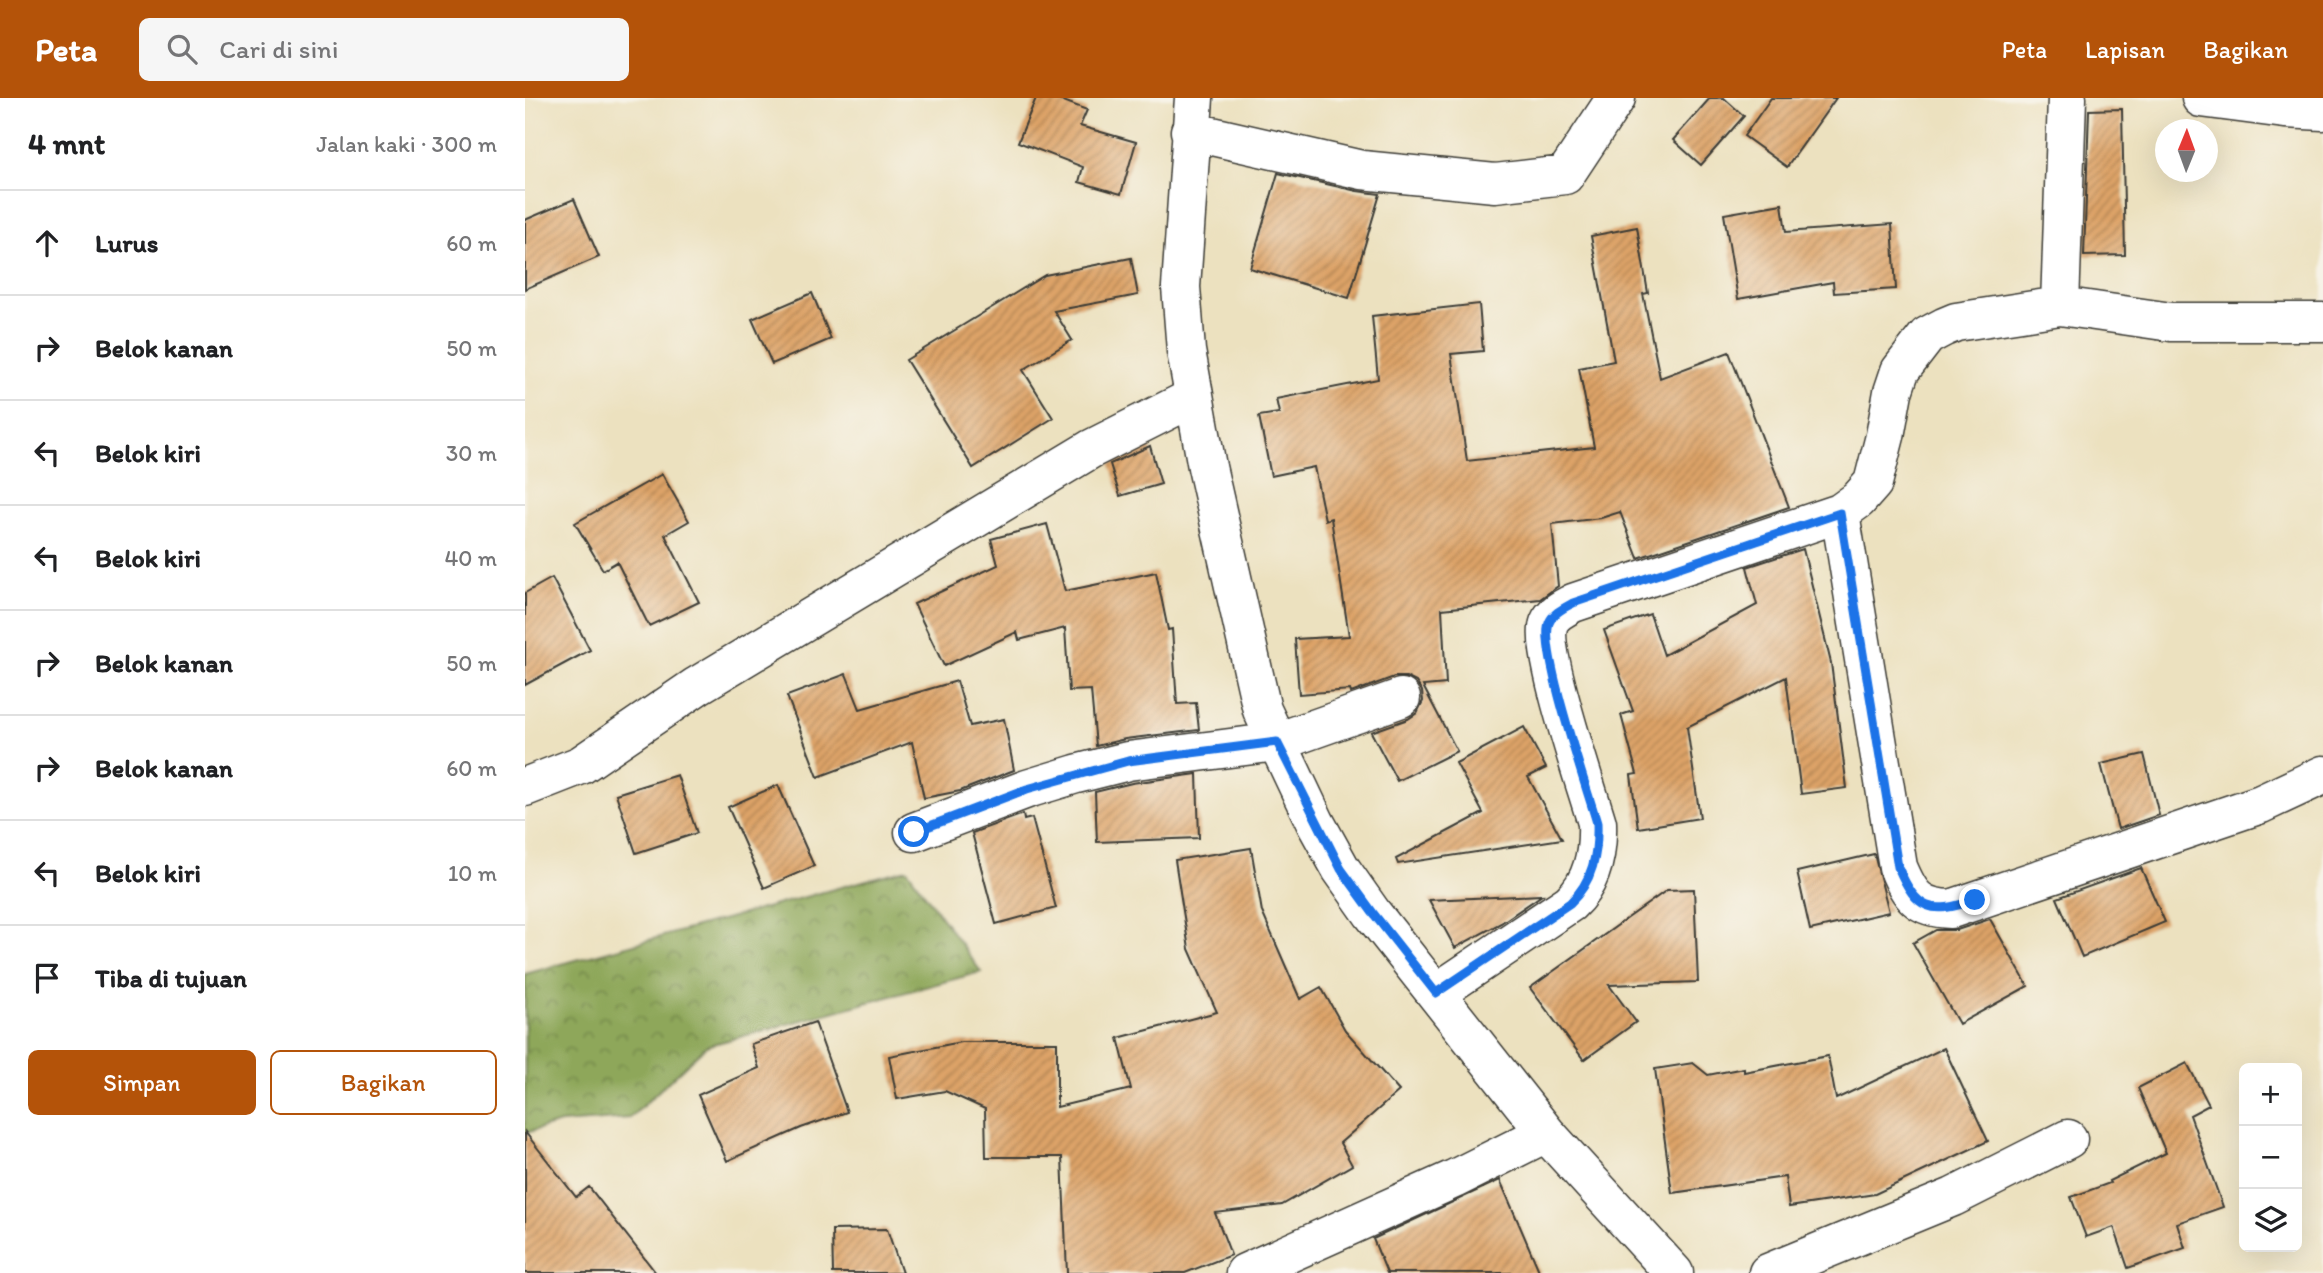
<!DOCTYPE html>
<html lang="id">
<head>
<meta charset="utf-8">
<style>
	:root { --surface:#fff; --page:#f6f6f6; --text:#202124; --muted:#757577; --line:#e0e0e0; --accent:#b45309 }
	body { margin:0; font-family:Itim,sans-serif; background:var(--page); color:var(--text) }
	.controls { position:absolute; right:21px; bottom:21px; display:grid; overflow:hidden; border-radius:10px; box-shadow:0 7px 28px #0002 }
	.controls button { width:63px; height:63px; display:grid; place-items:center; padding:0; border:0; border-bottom:2px solid var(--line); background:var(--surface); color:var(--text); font:35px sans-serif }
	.compass { position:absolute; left:1630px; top:21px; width:63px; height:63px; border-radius:50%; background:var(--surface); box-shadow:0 7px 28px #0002; rotate:1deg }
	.stop { position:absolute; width:21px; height:21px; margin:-16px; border:5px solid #1a73e8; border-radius:50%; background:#fff }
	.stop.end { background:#1a73e8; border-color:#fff; box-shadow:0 2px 7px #0008 }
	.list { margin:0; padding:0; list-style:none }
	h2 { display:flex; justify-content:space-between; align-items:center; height:91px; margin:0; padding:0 28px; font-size:30px }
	h2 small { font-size:23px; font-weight:400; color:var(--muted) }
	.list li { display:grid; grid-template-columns:46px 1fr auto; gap:21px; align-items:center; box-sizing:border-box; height:105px; padding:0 28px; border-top:2px solid var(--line) }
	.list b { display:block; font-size:26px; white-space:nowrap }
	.list em { font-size:23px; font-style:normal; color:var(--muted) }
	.actions { display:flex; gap:14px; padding:21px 28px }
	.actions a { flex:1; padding:16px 0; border:2px solid var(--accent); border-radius:10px; text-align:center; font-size:24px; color:var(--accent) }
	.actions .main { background:var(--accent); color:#fff }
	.icon { flex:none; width:38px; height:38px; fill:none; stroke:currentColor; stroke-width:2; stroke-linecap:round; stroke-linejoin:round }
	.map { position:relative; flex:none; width:1798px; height:1175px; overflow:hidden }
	header { display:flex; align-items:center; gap:42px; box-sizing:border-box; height:98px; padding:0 35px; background:var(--accent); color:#fff }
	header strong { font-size:33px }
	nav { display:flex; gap:38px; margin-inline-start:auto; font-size:24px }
	.search { width:490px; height:63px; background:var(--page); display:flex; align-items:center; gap:18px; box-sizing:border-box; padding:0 24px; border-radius:10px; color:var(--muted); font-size:26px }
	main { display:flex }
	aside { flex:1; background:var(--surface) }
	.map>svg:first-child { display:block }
	.forest { fill:url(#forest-crowns); stroke:#55623b; stroke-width:2 }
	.building { fill:url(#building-hatch) }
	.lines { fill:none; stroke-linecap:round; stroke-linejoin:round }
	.minor-casing { stroke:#3b3a34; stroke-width:41 }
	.minor { stroke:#fff; stroke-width:38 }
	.route { stroke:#1a73e8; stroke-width:9 }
</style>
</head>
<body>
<header>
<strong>Peta</strong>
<div class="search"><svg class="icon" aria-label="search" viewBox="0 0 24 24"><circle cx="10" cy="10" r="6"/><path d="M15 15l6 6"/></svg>Cari di sini</div>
<nav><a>Peta</a><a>Lapisan</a><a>Bagikan</a></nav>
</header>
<main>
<aside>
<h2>4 mnt<small>Jalan kaki · 300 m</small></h2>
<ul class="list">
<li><svg class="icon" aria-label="ahead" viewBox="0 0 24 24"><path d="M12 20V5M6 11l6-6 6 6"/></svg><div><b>Lurus</b></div><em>60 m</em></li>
<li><svg class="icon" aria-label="right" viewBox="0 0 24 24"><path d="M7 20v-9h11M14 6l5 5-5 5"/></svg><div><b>Belok kanan</b></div><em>50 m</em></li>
<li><svg class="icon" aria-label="left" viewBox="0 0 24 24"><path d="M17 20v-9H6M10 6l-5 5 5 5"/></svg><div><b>Belok kiri</b></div><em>30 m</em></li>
<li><svg class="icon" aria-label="left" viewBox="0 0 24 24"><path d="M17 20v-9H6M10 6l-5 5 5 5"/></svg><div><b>Belok kiri</b></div><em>40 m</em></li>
<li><svg class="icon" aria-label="right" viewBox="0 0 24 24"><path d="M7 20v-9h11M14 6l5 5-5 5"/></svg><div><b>Belok kanan</b></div><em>50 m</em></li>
<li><svg class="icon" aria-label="right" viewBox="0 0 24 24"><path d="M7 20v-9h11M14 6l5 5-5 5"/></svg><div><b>Belok kanan</b></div><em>60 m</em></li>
<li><svg class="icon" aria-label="left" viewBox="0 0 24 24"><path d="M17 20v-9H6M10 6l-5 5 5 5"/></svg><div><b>Belok kiri</b></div><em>10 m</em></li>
<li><svg class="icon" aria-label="arrive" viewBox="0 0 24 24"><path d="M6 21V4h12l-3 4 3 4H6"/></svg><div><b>Tiba di tujuan</b></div></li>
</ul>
<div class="actions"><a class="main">Simpan</a><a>Bagikan</a></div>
</aside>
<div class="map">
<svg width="1798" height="1175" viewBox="0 0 1798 1175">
	<defs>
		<pattern id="forest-crowns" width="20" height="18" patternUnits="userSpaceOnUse" patternTransform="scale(1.75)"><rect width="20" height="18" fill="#8ea75a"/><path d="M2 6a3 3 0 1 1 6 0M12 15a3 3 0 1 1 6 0" fill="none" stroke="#73874a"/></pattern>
		<pattern id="building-hatch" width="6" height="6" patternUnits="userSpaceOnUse" patternTransform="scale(1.75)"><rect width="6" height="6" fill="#dda367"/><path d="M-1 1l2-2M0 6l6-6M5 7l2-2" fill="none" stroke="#b28454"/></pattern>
	</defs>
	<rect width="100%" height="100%" fill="#f7f3e8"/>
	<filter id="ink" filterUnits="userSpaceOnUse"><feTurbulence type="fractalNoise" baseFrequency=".0143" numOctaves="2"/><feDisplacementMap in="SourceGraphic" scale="14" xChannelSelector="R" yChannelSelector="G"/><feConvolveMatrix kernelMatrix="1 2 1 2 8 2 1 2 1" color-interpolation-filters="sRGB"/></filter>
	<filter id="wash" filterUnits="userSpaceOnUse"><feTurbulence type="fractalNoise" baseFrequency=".00686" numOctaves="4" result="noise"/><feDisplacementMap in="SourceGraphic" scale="28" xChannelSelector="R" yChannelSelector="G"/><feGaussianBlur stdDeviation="1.57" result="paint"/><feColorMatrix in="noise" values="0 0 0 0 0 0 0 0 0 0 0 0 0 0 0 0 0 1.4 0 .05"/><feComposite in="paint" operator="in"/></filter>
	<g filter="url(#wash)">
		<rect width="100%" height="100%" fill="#ece1bf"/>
		<path class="forest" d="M 382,771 L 456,874 L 181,948 L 105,1020 L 36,1025 L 0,1035 L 0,876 Z"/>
		<g id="blocks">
			<path class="building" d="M 511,0 L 531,0 L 562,12 L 555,28 L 611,44 L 596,96 L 554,84 L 558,69 L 493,44 Z
				M 1185,0 L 1199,0 L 1219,18 L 1176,67 L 1148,42 Z
				M 1246,0 L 1311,0 L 1262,69 L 1219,38 Z
				M 1597,11 L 1600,157 L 1559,158 L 1564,12 Z
				M 753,75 L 832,93 L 855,96 L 824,200 L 725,170 Z
				M 49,101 L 74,159 L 0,191 L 0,122 Z
				M 1257,106 L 1261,134 L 1367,126 L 1371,191 L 1309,195 L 1308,184 L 1213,201 L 1199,116 Z
				M 1112,129 L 1123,195 L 1118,196 L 1135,280 L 1204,254 L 1264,409 L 1113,460 L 1095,414 L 1076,420 L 1027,426 L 1033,488 L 1015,501 L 917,511 L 921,586 L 898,588 L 932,653 L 872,683 L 846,634 L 883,621 L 892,615 L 898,603 L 897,593 L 891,584 L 881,579 L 869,579 L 826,595 L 825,592 L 774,596 L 770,541 L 824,538 L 806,420 L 800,422 L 789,369 L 746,378 L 734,318 L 754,315 L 751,301 L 853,281 L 847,218 L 954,206 L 958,253 L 926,256 L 942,363 L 1069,349 L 1054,270 L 1089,263 L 1066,138 Z
				M 606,160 L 613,197 L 529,213 L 547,242 L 498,272 L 528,320 L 448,370 L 381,262 L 520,177 Z
				M 287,195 L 306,241 L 247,266 L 227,221 Z
				M 625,348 L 636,386 L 595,398 L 585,366 Z
				M 137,376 L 164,423 L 140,437 L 174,504 L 124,528 L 92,464 L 78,472 L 50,425 Z
				M 522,426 L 540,493 L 631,474 L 643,532 L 647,531 L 652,606 L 671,605 L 674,632 L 600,641 L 571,648 L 566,592 L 544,593 L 540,530 L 494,542 L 492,534 L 419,568 L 389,506 L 473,467 L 466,441 Z
				M 1278,451 L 1306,565 L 1322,690 L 1276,696 L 1261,579 L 1162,629 L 1175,720 L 1113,730 L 1106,677 L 1112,676 L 1096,617 L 1108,613 L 1079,532 L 1125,516 L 1139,557 L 1232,507 L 1222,469 Z
				M 27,480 L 65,552 L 0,587 L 0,495 Z
				M 321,576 L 335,611 L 432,583 L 445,628 L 479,621 L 489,672 L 435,693 L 399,700 L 387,644 L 293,679 L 262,598 Z
				M 999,629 L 1021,670 L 1003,679 L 1037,741 L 873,766 L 871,761 L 958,715 L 931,665 Z
				M 1619,656 L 1634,717 L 1593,731 L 1576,666 Z
				M 672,676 L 674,740 L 572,744 L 570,694 L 607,685 Z
				M 152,677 L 172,735 L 111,755 L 91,696 Z
				M 253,687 L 289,768 L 239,790 L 203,709 Z
				M 498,716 L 499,722 L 507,720 L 531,810 L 471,826 L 447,735 Z
				M 726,750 L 737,814 L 775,901 L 796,889 L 820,932 L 874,993 L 815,1045 L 827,1067 L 757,1107 L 690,1115 L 706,1157 L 660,1175 L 542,1175 L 537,1059 L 461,1059 L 460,1011 L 420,993 L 372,1001 L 364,958 L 436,944 L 532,944 L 532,1009 L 606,991 L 593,940 L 692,914 L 664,851 L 650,762 Z
				M 1349,756 L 1364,814 L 1285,832 L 1272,774 Z
				M 1616,770 L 1640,824 L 1557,859 L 1532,800 Z
				M 1169,791 L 1173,884 L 1084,887 L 1111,924 L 1059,962 L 1005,890 L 1142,792 Z
				M 1017,797 L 976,825 L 930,850 L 904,802 Z
				M 1465,821 L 1503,888 L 1434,926 L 1388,845 L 1411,832 L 1432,832 Z
				M 290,924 L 322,1014 L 276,1030 L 202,1063 L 173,997 L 234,970 L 226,946 Z
				M 1419,950 L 1463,1043 L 1350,1096 L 1264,1109 L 1260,1079 L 1147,1095 L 1130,971 L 1168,965 L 1183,977 L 1219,970 L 1219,974 L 1303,958 L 1311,1001 Z
				M 1662,965 L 1684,1007 L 1665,1017 L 1698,1109 L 1652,1125 L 1660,1150 L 1603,1170 L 1589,1129 L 1561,1139 L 1546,1099 L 1585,1085 L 1584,1083 L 1641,1055 L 1613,990 Z
				M 0,1034 L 51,1099 L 64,1089 L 131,1175 L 0,1175 Z
				M 975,1082 L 1015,1175 L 862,1175 L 848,1141 Z
				M 362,1131 L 377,1175 L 308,1175 L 307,1132 Z"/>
		</g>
	</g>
	<g filter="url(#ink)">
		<use href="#blocks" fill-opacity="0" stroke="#3b3a34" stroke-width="2"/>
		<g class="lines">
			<g class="minor-casing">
				<path id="minor" d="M 669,0 L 656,189 L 661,253 L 682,369 L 737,612 L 790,724 L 816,771 L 847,815 L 1021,1035 L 1149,1175
					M 1676,0 L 1760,11 L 1798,13
					M 665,33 L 837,72 L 970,85 L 1040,77 L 1091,0
					M 1535,208 L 1542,0
					M 1315,415 L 1373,769 C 1385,798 1393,810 1426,811 L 1736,706 L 1798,677
					M 0,689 L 56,667 L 172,588 L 566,351 L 667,300
					M 389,734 L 502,691 L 551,676 L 603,663 L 752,644 L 876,600
					M 911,895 L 1045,805 C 1068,784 1073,755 1072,725 C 1062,690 1014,552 1024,525 C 1028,515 1039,510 1048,505 L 1315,415 L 1333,402 L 1348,385 L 1360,338 L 1368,294 L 1375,273 L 1402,238 L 1419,229 L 1431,224 L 1535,208 L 1646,224 L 1798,224
					M 720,1175 L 929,1081 L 1021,1035
					M 1243,1175 L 1428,1099 L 1543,1041"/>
			</g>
			<use href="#minor" class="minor"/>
		</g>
	</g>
	<g class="lines" filter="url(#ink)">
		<path class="route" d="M 389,734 L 502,691 L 603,663 L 752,644 L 816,771 L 848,815 L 911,895 L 1045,805 C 1068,783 1073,756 1072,725 C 1062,690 1014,552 1024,525 C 1028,515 1039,510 1048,505 L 1315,415 L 1373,769 C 1392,813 1406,817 1450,802"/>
	</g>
</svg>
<div class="controls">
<button>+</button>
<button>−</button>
<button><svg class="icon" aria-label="layers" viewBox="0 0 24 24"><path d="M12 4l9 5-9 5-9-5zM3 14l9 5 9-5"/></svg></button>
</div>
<svg class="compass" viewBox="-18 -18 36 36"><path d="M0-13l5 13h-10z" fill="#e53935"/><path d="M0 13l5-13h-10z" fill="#757577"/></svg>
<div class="stop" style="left:389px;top:734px"></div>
<div class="stop end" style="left:1450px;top:802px"></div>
</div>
</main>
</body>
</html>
